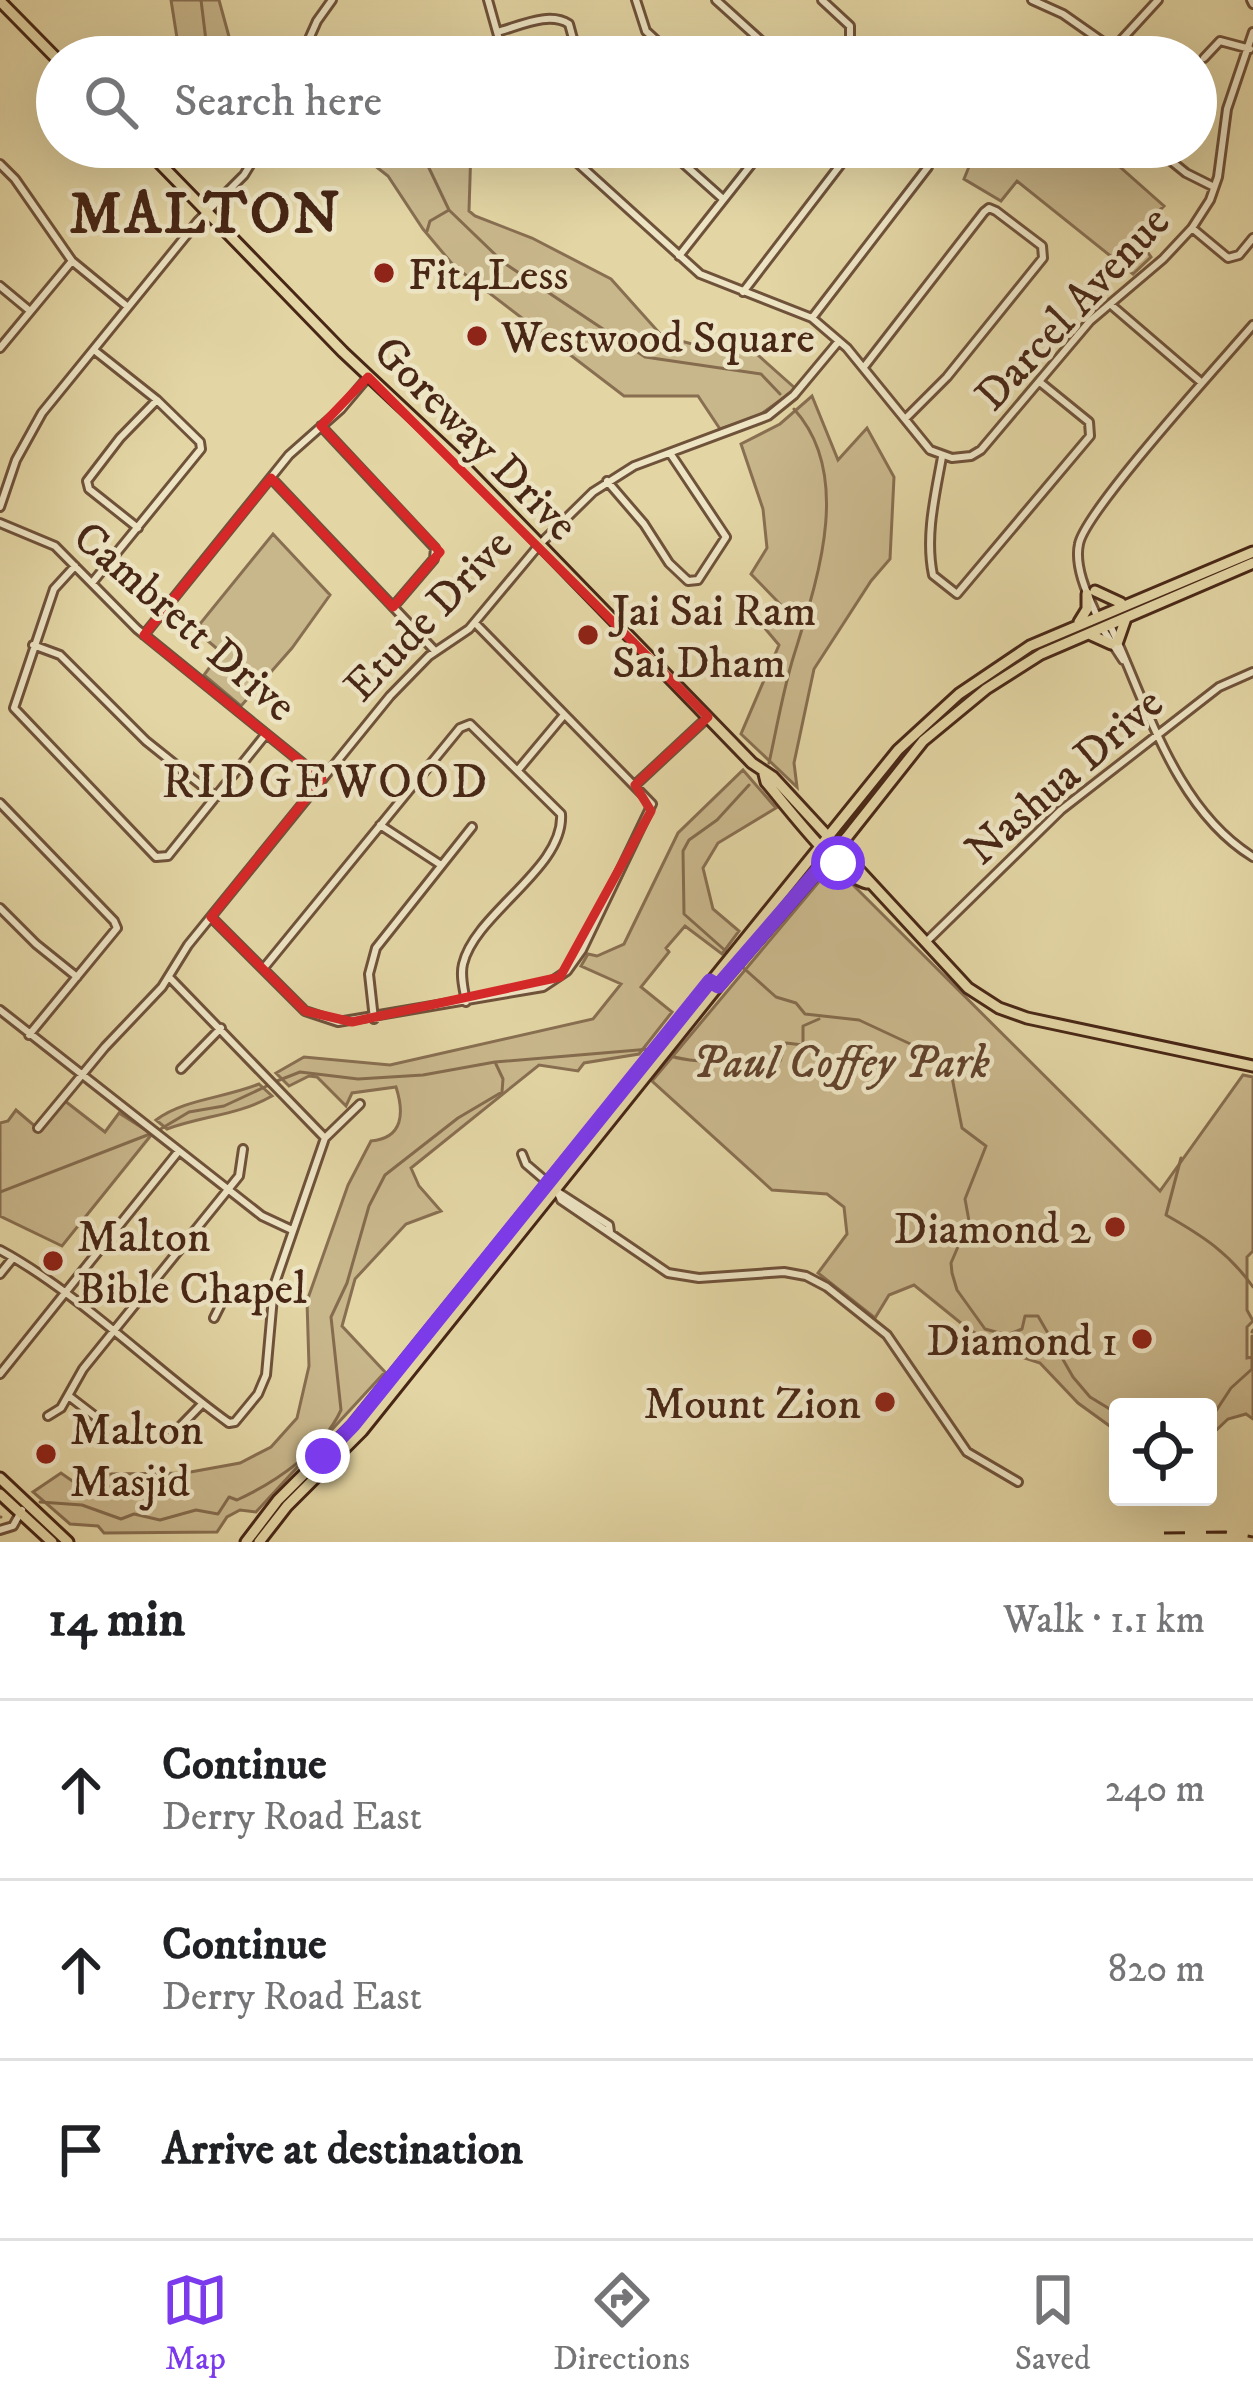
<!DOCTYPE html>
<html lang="en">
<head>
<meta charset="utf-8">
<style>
	:root { --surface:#fff; --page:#f6f6f6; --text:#202124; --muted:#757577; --line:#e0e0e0; --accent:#7c3aed }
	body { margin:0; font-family:"IM FELL DW Pica",serif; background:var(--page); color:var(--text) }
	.controls { position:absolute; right:36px; bottom:36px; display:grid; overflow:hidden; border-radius:12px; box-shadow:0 12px 48px #0002 }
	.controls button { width:108px; height:108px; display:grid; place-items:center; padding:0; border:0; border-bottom:3px solid var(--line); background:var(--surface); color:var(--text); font:60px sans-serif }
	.stop { position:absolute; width:36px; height:36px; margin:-27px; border:9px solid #7c3aed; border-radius:50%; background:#fff }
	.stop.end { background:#7c3aed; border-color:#fff; box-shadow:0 3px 12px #0008 }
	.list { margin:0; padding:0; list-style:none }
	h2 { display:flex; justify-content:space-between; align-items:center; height:156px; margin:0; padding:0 48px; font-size:51px }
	h2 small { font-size:39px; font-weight:400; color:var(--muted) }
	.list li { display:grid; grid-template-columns:78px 1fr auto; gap:36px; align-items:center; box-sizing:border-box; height:180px; padding:0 48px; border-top:3px solid var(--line) }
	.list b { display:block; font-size:45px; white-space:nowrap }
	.list p { margin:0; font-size:39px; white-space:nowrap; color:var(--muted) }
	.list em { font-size:39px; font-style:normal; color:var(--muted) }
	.icon { flex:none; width:66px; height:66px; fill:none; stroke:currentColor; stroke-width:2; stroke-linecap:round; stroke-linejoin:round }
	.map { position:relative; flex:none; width:1253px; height:1542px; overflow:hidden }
	.search { position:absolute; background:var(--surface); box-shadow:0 12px 48px #0002; left:36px; right:36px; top:36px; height:132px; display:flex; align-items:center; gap:30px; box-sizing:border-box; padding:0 42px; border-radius:66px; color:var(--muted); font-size:45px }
	.sheet { height:696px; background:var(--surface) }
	nav { display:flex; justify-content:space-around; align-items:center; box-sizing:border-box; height:168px; border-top:3px solid var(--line); background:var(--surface); font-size:33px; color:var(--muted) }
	nav a { display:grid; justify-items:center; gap:6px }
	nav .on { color:var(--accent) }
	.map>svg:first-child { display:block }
	.green { fill:#c9b78c; stroke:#886f51; stroke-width:3 }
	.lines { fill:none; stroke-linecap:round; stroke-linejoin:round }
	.stream { stroke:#856c4e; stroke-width:3 }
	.minor-casing { stroke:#6f523a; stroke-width:12 }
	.major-casing { stroke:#482716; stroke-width:15 }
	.minor { stroke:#ede4c4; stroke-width:6 }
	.major { stroke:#e3d5a4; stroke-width:9 }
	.rail { stroke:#482716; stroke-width:3; stroke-dasharray:21 21; stroke-linecap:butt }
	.route { stroke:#7c3aed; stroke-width:15 }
	.marked { fill:none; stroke:#d62828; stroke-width:9; stroke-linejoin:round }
	.poi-dot { fill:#8f2418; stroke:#ede4c4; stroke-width:4.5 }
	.labels { text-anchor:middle; stroke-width:9; stroke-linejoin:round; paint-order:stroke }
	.poi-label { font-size:45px; fill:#482716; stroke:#ede4c4; text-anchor:start }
	.street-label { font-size:45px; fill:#482716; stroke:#ede4c4 }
	.park-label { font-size:45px; font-style:italic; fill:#62442e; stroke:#ede4c4 }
	.neighbourhood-label { font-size:48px; letter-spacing:3px; fill:#482716; stroke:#ede4c4 }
	.district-label { font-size:57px; font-weight:bold; letter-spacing:3px; fill:#482716; stroke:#ede4c4 }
</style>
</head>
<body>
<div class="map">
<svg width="1253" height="1542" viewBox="0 0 1253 1542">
	<rect width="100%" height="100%" fill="#e3d5a4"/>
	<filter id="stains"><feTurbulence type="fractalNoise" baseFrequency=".00167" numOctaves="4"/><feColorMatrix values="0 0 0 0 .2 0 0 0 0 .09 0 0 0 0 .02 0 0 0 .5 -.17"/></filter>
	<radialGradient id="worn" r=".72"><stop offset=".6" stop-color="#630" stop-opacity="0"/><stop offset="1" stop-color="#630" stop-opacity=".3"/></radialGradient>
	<path class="green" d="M 171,0 L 219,0 L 231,44 L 281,57 L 180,57 Z
		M 351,147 L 471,147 L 469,211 L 475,216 L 532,238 L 611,279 L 662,336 L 692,344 L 750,348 L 796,389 L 757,417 L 720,429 L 698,396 L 624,396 L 454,266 L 423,229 L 388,176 Z
		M 977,147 L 1105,147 L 1110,158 L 1164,206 L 1135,234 L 1151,257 L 1133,274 L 1017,181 L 1001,201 L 964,179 Z
		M 812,396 L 838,460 L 867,428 L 894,477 L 890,559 L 871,581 L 814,669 L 794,763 L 797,787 L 741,734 L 779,645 L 763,626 L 780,604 L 751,574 L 767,548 L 763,509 L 741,444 L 780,424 Z
		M 273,534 L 330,595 L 292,648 L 241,706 L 204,675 L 221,652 L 195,630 Z
		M 743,770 L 776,808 L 718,843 L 703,868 L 713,909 L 739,931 L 722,954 L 685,926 L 666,948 L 669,952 L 641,987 L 672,1012 L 639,1054 L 584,1063 L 578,1071 L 539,1065 L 411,1168 L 419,1186 L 441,1211 L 406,1224 L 355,1279 L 342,1326 L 385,1372 L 256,1512 L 240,1510 L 227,1517 L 217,1532 L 104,1533 L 98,1526 L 70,1524 L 33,1492 L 61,1473 L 91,1494 L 109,1474 L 185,1473 L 240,1463 L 271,1447 L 297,1418 L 309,1366 L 307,1301 L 348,1185 L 371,1141 C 404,1138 404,1112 396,1087 L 352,1093 L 346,1106 L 317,1077 L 309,1076 L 289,1086 L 276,1073 L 304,1057 L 390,1065 L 593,1019 L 621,984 L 581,966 L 588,954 L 597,956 L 624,944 L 678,833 Z
		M 833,865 L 1160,1191 L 1243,1075 L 1253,1077 L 1253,1251 L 1247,1257 L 1247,1310 L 1253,1321 L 1247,1327 L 1247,1358 L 1253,1357 L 1253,1419 L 1246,1414 L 1228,1419 L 1208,1438 L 1208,1407 L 1118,1407 L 1118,1432 L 1078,1403 L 1040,1363 L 1006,1352 L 967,1328 L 914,1285 L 889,1295 L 875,1318 L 818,1273 L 847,1234 L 844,1207 L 827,1194 L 772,1190 L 652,1081 Z
		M 259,1084 L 272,1096 C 239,1115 202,1116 167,1129 L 156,1120 C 184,1099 225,1098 259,1084 Z
		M 65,1101 L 105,1132 L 119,1113 L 152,1134 L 62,1246 L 0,1216 L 0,1123 L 8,1121 L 16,1110 L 37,1128 Z"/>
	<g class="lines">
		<path class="stream" d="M 201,0 L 208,57
			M 419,147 L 449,210 L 504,263 L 645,357 L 761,374 L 780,394
			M 427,231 L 430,221 L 449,210
			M 769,763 C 777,727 783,690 794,655 C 817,581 854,475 794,409
			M 728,953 L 684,914 L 683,851 L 689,840 L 717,820 L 749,785
			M 739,964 L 776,997 L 796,1003 L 805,1014 L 859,1020 L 949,1062 L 962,1128 L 986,1146 L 965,1199 L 969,1221 L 951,1263 L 952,1273 L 957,1290 L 985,1329 L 1007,1335 L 1022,1329 L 1025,1316 L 1038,1316 L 1073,1377 L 1090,1397 L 1118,1414
			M 665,1054 C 698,1067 734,1056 767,1070 L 780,1061 L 786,1043 L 803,1045 L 803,1026 L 819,1019
			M 277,1081 L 300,1072 L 358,1079 L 423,1075 L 495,1062 L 650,1049
			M 159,1130 L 189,1112 L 224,1106 L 269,1085
			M 1181,1158 L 1166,1215 C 1203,1236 1229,1253 1253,1287
			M 0,1192 L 150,1134
			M 1252,1332 L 1253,1330
			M 1208,1423 L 1231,1388 L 1252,1369 L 1252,1336
			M 40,1502 L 82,1505 L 121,1519 L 134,1514 L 160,1520 L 196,1510 L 218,1514 L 229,1497 L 237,1500 C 276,1482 322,1451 341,1410 L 331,1317 L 347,1283 L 369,1206 L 385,1175 L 458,1118 L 502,1092 L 503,1079 L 495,1062
			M 0,1517 L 1,1517"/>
		<g class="minor-casing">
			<path id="minor" d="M 488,0 L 504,57
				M 636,0 L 646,31 L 674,57
				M 716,0 L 779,57
				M 822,0 L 850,26 L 850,38 L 835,57
				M 1032,0 L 1063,14 L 1113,49 L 1158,0
				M 1251,0 L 1253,4
				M 497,32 C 520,26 549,11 569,24 L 578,57
				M 301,57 L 317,21 L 332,0
				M 1204,58 L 1220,41 L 1250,49
				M 560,147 L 700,274 L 812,318 L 847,348 L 930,450 L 952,458 L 971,456 L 981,450 L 1090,321 L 1163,259 L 1192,228 L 1210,200 L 1218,177 L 1227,109 L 1253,32
				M 665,147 L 723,199
				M 1154,147 L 1186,173 L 1214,187
				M 0,164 L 15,179 L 72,261 L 128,307
				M 1192,228 L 1228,258 L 1239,255 L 1253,238
				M 679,256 L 765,147
				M 0,286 L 30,311
				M 743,292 L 854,147
				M 1110,304 L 1202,383
				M 812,318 L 928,167 L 927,158 L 915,147
				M 0,348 L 72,261
				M 864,367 L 984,212 L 989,208 L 996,211 L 1042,246 L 1043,258 L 947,377 L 906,418
				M 321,426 L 435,548 L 434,559 L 393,607
				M 942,457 C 935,496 925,536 933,575 L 957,594 L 1090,436 L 1089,422 L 1041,383
				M 271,478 L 435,651
				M 607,481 L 644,524 L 669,563 L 688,581 L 698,580 L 726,537 L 670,453
				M 0,507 L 16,460 L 42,413 L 198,221 L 244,175 L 261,147
				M 0,523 L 55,546 L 137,629 L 322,779
				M 138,528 L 89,489 L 87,481 L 120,438 L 157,400
				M 75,566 L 54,589 L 14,708 L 156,857 L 168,856 L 266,734
				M 92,583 L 201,449 L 200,442 L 157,400 L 94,350
				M 1097,616 C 1088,596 1074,567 1079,544 C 1085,511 1223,360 1253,325
				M 1110,625 C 1147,704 1174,808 1253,857
				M 1102,628 L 1123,660
				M 144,635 L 289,455 L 341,409 L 368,377
				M 33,645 L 60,655 L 146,741 L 216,797
				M 518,770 L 564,715
				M 635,785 L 707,718
				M 0,803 L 114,921 L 117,928 L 29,1035
				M 380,825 L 441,865
				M 0,908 L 36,944 L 77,977
				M 211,917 L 305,1011 L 338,1022 L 543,987 L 567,971 L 582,950 L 652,804 L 475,623
				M 925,943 L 1061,810 L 1219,687 L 1253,672
				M 263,969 L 460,728 L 470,724 L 561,814 C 565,868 475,913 463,964 C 460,976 464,990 466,1002
				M 170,978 L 325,1138
				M 0,1010 L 262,1216 L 292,1230
				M 374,1019 L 369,974 L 376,948 L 472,827
				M 181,1069 L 221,1028
				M 38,1128 L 105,1047 L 162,987 L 188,945 L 390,696 L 429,656 L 469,629 L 540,544 L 593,492 L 634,466 L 768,416 L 794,395 L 839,341
				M 522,1154 L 526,1164 L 547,1182
				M 557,1191 L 561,1200 L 668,1273 L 699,1278 L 784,1272 L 806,1276 L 827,1287 L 887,1335 L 967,1452 L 1018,1482
				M 558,1192 L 609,1225 L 610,1232
				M 0,1250 C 78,1292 155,1370 229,1423 L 235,1422 L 258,1394 L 266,1375 L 274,1286 L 325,1138 L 360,1104
				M 0,1274 L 13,1258
				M 214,1318 L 225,1296 L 270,1300
				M 0,1374 L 178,1152
				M 70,1397 L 96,1417 L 102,1427
				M 48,1416 L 61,1408 L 83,1369 L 239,1176 L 243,1149
				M 170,1437 L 201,1405
				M 0,1530 L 13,1526 L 22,1510"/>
		</g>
		<g class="major-casing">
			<path id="major" d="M 0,1 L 57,59
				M 144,147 L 343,352 L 456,458 L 752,763 L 773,777 L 968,988 L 999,1008 L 1027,1018 L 1253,1066
				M 1095,591 L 1121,603
				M 1079,622 L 1087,609 L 1087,594
				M 1091,635 L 1111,644
				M 1118,641 L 1126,618
				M 764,774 L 766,782 C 786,805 841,879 867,883
				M 0,1478 L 68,1542
				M 0,1494 L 52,1542
				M 246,1542 L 278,1500 L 353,1425 L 898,750 L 959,694 L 1030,646 L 1253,552
				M 259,1542 L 287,1506 L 362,1431 L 718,986 L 847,837 L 923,741 L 986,689 L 1041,654 L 1253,563"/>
		</g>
		<use href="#minor" class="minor"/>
		<use href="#major" class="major"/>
		<path class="rail" d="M 1164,1533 L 1225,1532 L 1253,1537"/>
	</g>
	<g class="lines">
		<path class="route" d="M 323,1456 L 353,1425 L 710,981 L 718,986 L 831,855 L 838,863"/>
	</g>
	<path class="marked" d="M 368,377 L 708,717 L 635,785 L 651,811 L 560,977 L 352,1022 L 305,1011 L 211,917 L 322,779 L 144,635 L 271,478 L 393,607 L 440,552 L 321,426 Z"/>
	<g class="poi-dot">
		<circle cx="384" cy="273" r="12"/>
		<circle cx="477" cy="336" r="12"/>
		<circle cx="588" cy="635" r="12"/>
		<circle cx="1115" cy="1227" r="12"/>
		<circle cx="53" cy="1261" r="12"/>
		<circle cx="1142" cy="1339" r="12"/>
		<circle cx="885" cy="1402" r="12"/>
		<circle cx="46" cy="1454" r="12"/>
	</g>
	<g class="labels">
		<g class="poi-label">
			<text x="408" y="289">Fit4Less</text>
			<text x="501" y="352">Westwood Square</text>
			<text x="612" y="625">Jai Sai Ram<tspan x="612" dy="52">Sai Dham</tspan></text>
			<text x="1091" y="1243" text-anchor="end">Diamond 2</text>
			<text x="77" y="1251">Malton<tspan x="77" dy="52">Bible Chapel</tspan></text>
			<text x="1118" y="1355" text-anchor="end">Diamond 1</text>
			<text x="861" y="1418" text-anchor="end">Mount Zion</text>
			<text x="70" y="1444">Malton<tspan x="70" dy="52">Masjid</tspan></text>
		</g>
		<g class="street-label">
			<text transform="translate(1071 307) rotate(-47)" y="16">Darcel Avenue</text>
			<text transform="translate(477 437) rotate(45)" y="16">Goreway Drive</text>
			<text transform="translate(427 614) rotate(-46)" y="16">Etude Drive</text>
			<text transform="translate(186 620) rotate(41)" y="16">Cambrett Drive</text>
			<text transform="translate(1063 775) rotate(-41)" y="16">Nashua Drive</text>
		</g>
		<g class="park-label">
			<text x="841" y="1077">Paul Coffey Park</text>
		</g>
		<g class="neighbourhood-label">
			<text x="326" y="797">RIDGEWOOD</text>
		</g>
		<g class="district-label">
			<text x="206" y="232">MALTON</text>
		</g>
	</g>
	<rect width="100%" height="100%" filter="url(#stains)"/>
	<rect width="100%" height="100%" fill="url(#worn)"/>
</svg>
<div class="controls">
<button><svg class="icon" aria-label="locate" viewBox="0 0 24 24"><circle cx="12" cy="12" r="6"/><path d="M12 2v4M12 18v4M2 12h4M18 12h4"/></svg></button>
</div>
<div class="stop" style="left:838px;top:863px"></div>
<div class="stop end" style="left:323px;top:1456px"></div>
<div class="search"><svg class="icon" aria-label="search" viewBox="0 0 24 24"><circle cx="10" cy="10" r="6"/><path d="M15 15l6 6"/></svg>Search here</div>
</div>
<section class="sheet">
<h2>14 min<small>Walk · 1.1 km</small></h2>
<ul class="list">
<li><svg class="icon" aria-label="ahead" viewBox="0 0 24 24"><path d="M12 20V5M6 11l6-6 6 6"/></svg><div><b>Continue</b><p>Derry Road East</p></div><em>240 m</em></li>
<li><svg class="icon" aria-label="ahead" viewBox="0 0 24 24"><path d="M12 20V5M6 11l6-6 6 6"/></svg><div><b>Continue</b><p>Derry Road East</p></div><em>820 m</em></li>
<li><svg class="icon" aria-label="arrive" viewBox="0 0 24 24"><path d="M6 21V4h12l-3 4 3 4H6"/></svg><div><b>Arrive at destination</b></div></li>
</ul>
</section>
<nav>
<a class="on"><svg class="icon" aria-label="map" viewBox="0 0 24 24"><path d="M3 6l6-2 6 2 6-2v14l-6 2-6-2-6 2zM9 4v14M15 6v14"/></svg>Map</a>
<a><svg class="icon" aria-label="directions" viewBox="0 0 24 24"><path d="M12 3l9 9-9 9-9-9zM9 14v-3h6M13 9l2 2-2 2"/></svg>Directions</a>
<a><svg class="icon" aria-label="saved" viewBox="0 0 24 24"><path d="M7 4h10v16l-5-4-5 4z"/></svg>Saved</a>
</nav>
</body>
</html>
